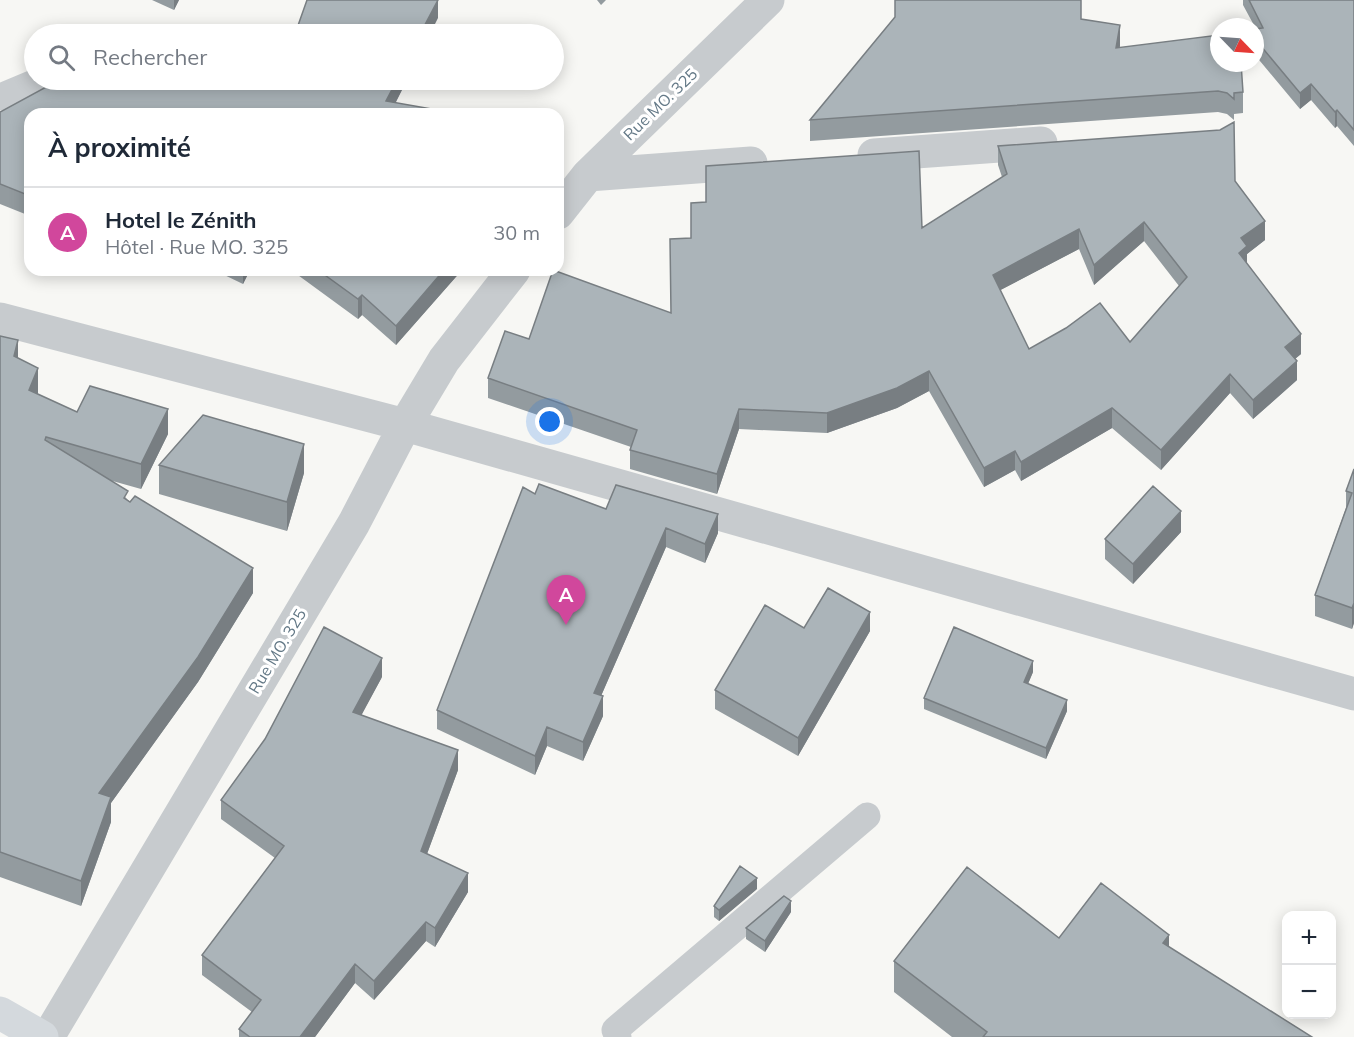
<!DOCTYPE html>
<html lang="fr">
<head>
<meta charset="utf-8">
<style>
	:root { --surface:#fff; --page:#f2f2f3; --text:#1f2937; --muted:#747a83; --line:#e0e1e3; --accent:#b45309 }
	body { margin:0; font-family:Mulish,sans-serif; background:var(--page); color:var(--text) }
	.controls { position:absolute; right:18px; bottom:18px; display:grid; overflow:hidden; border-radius:12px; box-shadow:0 3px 15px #0003 }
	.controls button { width:54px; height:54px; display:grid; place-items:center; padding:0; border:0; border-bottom:2px solid var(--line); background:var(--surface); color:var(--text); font:30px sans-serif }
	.compass { position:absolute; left:1210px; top:18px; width:54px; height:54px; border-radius:50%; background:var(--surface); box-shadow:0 3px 15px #0003; rotate:115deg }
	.you { position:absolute; left:550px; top:422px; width:21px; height:21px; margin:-15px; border:4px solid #fff; border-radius:50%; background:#1a73e8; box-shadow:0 0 0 9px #1a73e833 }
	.badge { display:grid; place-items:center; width:39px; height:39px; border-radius:50%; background:var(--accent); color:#fff; font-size:20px; font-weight:700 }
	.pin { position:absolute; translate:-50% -50px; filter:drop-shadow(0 2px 3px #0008) }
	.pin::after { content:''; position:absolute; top:32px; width:21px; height:18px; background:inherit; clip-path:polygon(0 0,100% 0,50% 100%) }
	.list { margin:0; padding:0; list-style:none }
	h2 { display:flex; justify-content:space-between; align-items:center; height:78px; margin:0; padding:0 24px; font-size:26px }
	h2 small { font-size:20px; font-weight:400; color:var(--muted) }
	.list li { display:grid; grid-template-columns:39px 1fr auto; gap:18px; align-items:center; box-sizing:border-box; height:90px; padding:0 24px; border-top:2px solid var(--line) }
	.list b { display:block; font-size:22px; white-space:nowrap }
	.list p { margin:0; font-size:20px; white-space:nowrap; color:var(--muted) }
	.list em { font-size:20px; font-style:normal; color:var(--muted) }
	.icon { flex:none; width:33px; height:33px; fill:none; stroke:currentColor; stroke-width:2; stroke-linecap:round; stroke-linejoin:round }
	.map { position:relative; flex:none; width:1354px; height:1037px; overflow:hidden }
	.search { position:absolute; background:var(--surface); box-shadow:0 3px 15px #0003; left:24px; top:24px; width:540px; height:66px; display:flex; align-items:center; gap:15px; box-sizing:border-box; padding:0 21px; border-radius:33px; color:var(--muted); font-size:22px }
	.panel { position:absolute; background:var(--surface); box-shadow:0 3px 15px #0003; left:24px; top:108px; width:540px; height:168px; border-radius:18px }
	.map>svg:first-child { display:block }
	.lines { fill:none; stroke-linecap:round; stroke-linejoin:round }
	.service { stroke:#c7cbce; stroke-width:27 }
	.minor { stroke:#c7cbce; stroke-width:33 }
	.trunk { stroke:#d4d9dd; stroke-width:33 }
	.wall { fill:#939b9f; fill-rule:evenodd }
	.shaded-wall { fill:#787e82 }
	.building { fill:#abb4b9; stroke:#787e82; stroke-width:1.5; fill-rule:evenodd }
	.labels { text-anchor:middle; stroke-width:6; stroke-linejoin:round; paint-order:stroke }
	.street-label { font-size:16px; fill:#647987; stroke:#fff }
</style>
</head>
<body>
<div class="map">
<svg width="1354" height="1037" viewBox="0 0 1354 1037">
	<rect width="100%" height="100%" fill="#f7f7f4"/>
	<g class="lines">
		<path class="service" d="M 0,97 L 41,80
			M 618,1037 L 615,1030 L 867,816"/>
		<path class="minor" d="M 874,155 L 1041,143
			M 588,175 L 751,163
			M 558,213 L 588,175 L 768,0
			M 0,319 L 405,425 L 1354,694
			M 48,1037 L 354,523 L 405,425 L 444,360 L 514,270"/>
		<path class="trunk" d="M 0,1013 L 42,1037"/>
	</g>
	<path class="wall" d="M 152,0 L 179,0 L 174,10 Z
		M 597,0 L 606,0 L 601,5 Z
		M 1243,0 L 1354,0 L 1354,146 L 1337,126 L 1335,128 L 1311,100 L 1300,109 L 1255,55 L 1256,29 L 1243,5 Z
		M 1081,19 L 1120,47 L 1243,92 L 1243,113 L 1234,114 L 1234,120 L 1227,114 L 1218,112 L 810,141 L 810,120 Z
		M 407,80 L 395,103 L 30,114 L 30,216 L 0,204 L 0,112 Z
		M 998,146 L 1235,181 L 1265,240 L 1247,254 L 1247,264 L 1301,354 L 1295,359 L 1297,380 L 1253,419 L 1230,393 L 1161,470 L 1112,428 L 1021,481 L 1015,470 L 984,487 L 929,391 L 897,408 L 827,433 L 739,429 L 717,494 L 630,469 L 630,450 L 631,447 L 488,398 L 488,378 L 529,339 L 670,313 L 922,228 L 1002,177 L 998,165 ZM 1144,241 L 1179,286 L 1130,342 L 1029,349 L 1000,290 L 1079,249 L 1094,285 Z
		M 214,270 L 250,270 L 243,284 Z
		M 291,270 L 462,270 L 396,345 L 362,315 L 358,319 Z
		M 0,336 L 18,358 L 38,393 L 37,394 L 77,412 L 168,434 L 141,489 L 109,480 L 128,500 L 253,593 L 198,682 L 111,803 L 111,822 L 81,906 L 0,877 Z
		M 159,465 L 304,473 L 287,531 L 159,494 Z
		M 1354,469 L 1354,623 L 1352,629 L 1315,616 L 1315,595 L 1346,508 L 1346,491 Z
		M 535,494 L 718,533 L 705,563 L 666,547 L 601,696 L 603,716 L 583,761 L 547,746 L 535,775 L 437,729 L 437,710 Z
		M 1181,532 L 1133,584 L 1105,559 L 1105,539 Z
		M 804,628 L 870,631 L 798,756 L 715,709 L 715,690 Z
		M 1033,672 L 1028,684 L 1067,711 L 1046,759 L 924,709 L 924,698 Z
		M 382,677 L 361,715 L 458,770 L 427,854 L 468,892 L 435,947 L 426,941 L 374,1000 L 355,983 L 315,1037 L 239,1037 L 239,1029 L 252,1012 L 202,975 L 202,955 L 275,858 L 221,819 L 221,800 Z
		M 757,889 L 719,921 L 714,917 L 714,906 Z
		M 791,912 L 765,952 L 746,939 L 746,928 Z
		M 1059,938 L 1169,947 L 1312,1037 L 952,1037 L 894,992 L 894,961 Z"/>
	<path class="shaded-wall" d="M 174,0 L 179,0 L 174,10 Z
		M 438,0 L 438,18 L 430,34 L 420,34 Z
		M 1120,25 L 1120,46 L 1116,69 L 1116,48 Z
		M 397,80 L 407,80 L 390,114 L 386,101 Z
		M 1311,84 L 1311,100 L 1300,109 L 1300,93 Z
		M 1337,110 L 1337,126 L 1335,128 L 1335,112 Z
		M 1265,221 L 1265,240 L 1247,254 L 1247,266 L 1239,253 L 1241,238 Z
		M 1144,222 L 1144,241 L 1094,285 L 1094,265 Z
		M 1079,229 L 1079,249 L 993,294 L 993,275 Z
		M 243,270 L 250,270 L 243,284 Z
		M 444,270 L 462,270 L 396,345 L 396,326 Z
		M 362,295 L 362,315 L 358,319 L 358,299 Z
		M 1301,334 L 1301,354 L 1285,367 L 1285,347 Z
		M 18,340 L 18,365 L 14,356 Z
		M 1297,361 L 1297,380 L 1253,419 L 1253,400 Z
		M 38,368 L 38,393 L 29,415 L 29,390 Z
		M 929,371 L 929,391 L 897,408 L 827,433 L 827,413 Z
		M 1230,374 L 1230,393 L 1161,470 L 1161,450 Z
		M 1112,408 L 1112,428 L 1021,481 L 1021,462 Z
		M 168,409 L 168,434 L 141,489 L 141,464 Z
		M 739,409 L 739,429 L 717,494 L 717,474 Z
		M 304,444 L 304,473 L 287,531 L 287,502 Z
		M 1015,451 L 1015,470 L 984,487 L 984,468 Z
		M 1181,511 L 1181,532 L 1133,584 L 1133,564 Z
		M 718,514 L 718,533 L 705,563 L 705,544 Z
		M 666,528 L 666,547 L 594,712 L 594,693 Z
		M 253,568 L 253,593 L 198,682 L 111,803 L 111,822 L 81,906 L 81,881 L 99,793 Z
		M 1354,603 L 1354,623 L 1352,629 L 1352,608 Z
		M 870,612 L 870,631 L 798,756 L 798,738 Z
		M 382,658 L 382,677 L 353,731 L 353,712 Z
		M 1033,661 L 1033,672 L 1024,693 L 1024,682 Z
		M 603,696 L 603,716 L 583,761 L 583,742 Z
		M 1067,700 L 1067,711 L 1046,759 L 1046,748 Z
		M 547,727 L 547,746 L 535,775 L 535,756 Z
		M 458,750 L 458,770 L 421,870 L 421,851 Z
		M 468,873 L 468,892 L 435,947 L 435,928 Z
		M 757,878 L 757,889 L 719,921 L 719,910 Z
		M 791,901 L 791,912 L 765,952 L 765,941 Z
		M 426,922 L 426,941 L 374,1000 L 374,981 Z
		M 1169,935 L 1169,967 L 1163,943 Z
		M 355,964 L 355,983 L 315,1037 L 300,1037 Z"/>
	<path class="building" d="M 307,0 L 438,0 L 420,34 L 295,34 Z
		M 895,0 L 1081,0 L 1081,19 L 1120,25 L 1116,48 L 1219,35 L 1219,63 L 1241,63 L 1243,92 L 1234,93 L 1234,99 L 1227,93 L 1218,91 L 810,120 L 895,17 Z
		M 1249,0 L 1354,0 L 1354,130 L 1337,110 L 1335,112 L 1311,84 L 1300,93 L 1255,39 L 1255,29 L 1263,28 Z
		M 152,29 L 169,34 L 142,34 Z
		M 59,80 L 397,80 L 386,101 L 460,114 L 30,114 L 30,196 L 0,184 L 0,112 Z
		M 1234,122 L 1235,181 L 1265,221 L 1241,238 L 1247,246 L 1239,253 L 1301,334 L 1285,347 L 1297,361 L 1253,400 L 1230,374 L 1161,450 L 1112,408 L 1021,462 L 1015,451 L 984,468 L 929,371 L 897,388 L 827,413 L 739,409 L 717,474 L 630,450 L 637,430 L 488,378 L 505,331 L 529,339 L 553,270 L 671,313 L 670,239 L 691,238 L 691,203 L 706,202 L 706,166 L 919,151 L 922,228 L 1007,174 L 998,146 L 1220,130 ZM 1144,222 L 1187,277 L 1130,342 L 1100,303 L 1066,328 L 1029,349 L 993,275 L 1079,229 L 1094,265 Z
		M 318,270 L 444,270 L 396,326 L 362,295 L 358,299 Z
		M 0,336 L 18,340 L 14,356 L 38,368 L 29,390 L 77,412 L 90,386 L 168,409 L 141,464 L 46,437 L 45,440 L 128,491 L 124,498 L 130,502 L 135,496 L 253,568 L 198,657 L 99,793 L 111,797 L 81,881 L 0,852 Z
		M 203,415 L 304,444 L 287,502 L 159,465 Z
		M 1354,469 L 1354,603 L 1352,608 L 1315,595 L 1352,493 L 1346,491 Z
		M 539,484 L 606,509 L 616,485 L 718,514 L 705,544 L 666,528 L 594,693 L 603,696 L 583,742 L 547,727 L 535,756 L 437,710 L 523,487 L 535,494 Z
		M 1153,486 L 1181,511 L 1133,564 L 1105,539 Z
		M 828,588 L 870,612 L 798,738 L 715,690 L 765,605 L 804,628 Z
		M 324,627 L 382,658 L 353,712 L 458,750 L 421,851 L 468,873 L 435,928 L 426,922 L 374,981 L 355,964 L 300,1037 L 250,1037 L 239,1029 L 261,1000 L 202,955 L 284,846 L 221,800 L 265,739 Z
		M 954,627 L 1033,661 L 1024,682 L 1067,700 L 1046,748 L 924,698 Z
		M 740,866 L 757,878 L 719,910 L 714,906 Z
		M 967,867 L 1059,938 L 1101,883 L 1169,935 L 1163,943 L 1312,1037 L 983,1037 L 987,1032 L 894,961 Z
		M 784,896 L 791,901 L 765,941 L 746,928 Z"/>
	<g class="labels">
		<g class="street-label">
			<text transform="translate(660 104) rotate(-44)" y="6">Rue MO. 325</text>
			<text transform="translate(277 651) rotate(-59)" y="6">Rue MO. 325</text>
		</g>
	</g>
</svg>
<div class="controls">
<button>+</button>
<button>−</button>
</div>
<svg class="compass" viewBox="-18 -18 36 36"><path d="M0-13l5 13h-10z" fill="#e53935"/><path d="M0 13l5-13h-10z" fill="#747a83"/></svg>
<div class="you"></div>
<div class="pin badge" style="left:566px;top:625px;background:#d1479c">A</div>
<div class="search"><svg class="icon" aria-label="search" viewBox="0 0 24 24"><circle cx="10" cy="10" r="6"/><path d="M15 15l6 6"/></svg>Rechercher</div>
<section class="panel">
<h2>À proximité<small></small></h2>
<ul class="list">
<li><span class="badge" style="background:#d1479c">A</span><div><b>Hotel le Zénith</b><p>Hôtel · Rue MO. 325</p></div><em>30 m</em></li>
</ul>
</section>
</div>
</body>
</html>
